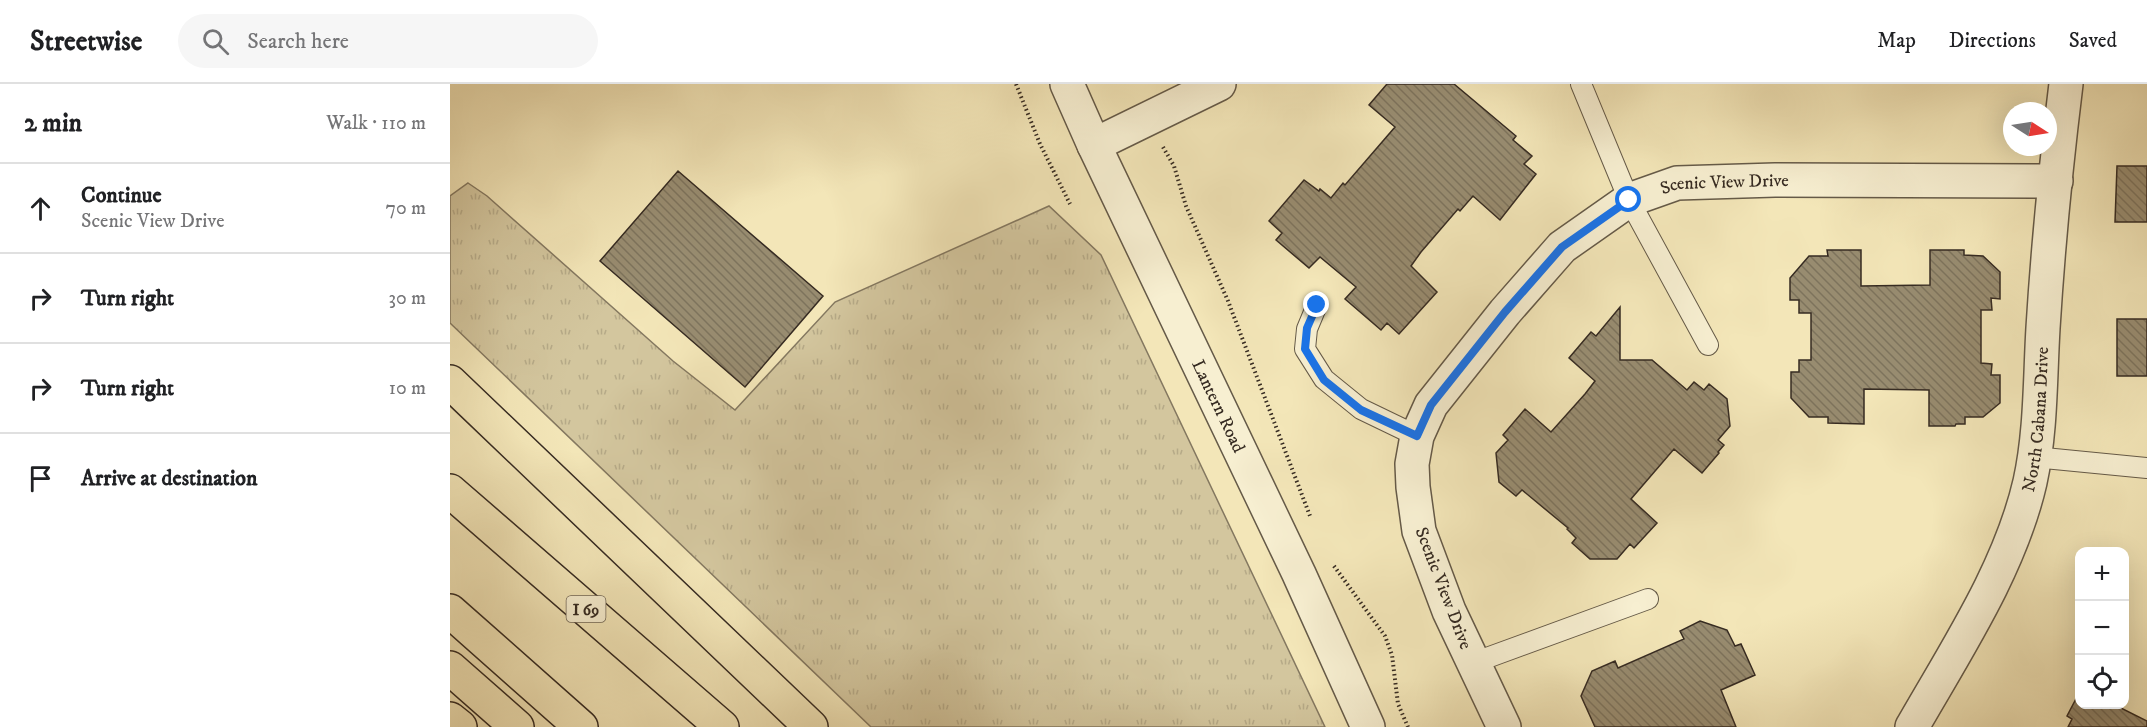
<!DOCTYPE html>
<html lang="en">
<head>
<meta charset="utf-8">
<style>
	:root { --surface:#fff; --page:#f6f6f6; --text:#202124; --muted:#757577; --line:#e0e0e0 }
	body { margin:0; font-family:"IM FELL DW Pica",serif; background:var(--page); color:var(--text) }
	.controls { position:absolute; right:18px; bottom:18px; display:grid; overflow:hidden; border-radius:12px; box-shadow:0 6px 24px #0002 }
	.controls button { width:54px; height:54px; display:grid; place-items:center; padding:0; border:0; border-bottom:2px solid var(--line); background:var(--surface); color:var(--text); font:30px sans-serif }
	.compass { position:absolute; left:1553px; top:18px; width:54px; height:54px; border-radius:50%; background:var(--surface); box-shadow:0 6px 24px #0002; rotate:102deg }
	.stop { position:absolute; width:18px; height:18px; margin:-14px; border:4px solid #1a73e8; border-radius:50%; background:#fff }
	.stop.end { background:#1a73e8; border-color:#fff; box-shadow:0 2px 6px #0008 }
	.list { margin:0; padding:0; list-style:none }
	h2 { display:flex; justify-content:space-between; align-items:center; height:78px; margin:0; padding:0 24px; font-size:26px }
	h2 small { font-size:20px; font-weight:400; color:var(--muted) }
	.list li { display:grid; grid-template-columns:39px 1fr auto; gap:18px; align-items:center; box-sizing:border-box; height:90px; padding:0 24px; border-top:2px solid var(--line) }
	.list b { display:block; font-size:22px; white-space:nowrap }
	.list p { margin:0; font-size:20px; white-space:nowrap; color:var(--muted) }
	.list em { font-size:20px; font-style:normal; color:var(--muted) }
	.icon { flex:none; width:33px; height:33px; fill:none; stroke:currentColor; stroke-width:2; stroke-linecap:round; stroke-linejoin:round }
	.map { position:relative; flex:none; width:1697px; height:643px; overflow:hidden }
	header { display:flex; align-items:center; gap:36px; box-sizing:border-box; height:84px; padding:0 30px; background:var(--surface); border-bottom:2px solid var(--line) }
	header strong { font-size:28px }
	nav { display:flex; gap:33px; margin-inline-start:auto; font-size:21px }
	.search { width:420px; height:54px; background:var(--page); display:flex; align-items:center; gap:15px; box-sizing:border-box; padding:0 21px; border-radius:33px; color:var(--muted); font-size:22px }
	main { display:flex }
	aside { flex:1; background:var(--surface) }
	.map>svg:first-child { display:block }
	.grass { fill:url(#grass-tufts); stroke:#847860; stroke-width:1.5 }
	.building { fill:url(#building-back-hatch); stroke:#362b22; stroke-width:1.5 }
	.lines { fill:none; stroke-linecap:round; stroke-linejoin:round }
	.service-casing { stroke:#655a48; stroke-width:22 }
	.minor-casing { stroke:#655a48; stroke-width:36 }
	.tertiary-casing { stroke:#655a48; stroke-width:36 }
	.motorway-casing { stroke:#362b22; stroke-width:36 }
	.path { stroke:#362b22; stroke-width:4; stroke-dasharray:1.5 3; stroke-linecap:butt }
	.service { stroke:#f7efd1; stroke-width:20 }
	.minor { stroke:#f7efd1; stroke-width:33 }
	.tertiary { stroke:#f7efd1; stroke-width:33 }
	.motorway { stroke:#f3e6b8; stroke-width:33 }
	.route { stroke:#1a73e8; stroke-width:8 }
	.labels { text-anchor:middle; stroke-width:6; stroke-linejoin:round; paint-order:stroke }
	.shield { fill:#f7efd1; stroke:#706656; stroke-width:1.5 }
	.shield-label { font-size:16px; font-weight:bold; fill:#362b22 }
	.street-label { font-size:18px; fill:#362b22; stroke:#f7efd1 }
</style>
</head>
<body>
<header>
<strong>Streetwise</strong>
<div class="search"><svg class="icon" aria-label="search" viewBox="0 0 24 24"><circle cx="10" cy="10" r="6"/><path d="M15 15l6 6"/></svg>Search here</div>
<nav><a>Map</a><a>Directions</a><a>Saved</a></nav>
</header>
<main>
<aside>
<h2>2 min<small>Walk · 110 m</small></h2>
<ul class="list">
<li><svg class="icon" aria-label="ahead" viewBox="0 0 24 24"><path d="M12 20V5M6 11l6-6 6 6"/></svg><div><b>Continue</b><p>Scenic View Drive</p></div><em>70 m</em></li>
<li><svg class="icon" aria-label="right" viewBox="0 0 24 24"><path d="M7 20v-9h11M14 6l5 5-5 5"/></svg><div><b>Turn right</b></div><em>30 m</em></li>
<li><svg class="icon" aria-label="right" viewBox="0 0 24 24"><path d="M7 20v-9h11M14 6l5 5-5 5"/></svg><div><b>Turn right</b></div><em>10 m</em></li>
<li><svg class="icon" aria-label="arrive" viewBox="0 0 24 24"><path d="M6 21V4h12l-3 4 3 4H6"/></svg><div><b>Arrive at destination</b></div></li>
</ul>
</aside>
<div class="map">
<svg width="1697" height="643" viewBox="0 0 1697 643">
	<defs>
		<pattern id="grass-tufts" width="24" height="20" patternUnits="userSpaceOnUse" patternTransform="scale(1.5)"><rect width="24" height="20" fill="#d3c69e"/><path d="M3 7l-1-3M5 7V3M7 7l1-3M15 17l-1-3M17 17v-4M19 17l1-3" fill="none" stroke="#b6aa88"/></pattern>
		<pattern id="building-back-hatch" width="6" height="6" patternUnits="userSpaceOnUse" patternTransform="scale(1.5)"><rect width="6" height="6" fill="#988c70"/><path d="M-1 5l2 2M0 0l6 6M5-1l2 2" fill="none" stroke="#7d735c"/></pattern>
	</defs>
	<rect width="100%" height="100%" fill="#f3e6b8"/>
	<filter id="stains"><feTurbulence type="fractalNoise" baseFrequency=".00333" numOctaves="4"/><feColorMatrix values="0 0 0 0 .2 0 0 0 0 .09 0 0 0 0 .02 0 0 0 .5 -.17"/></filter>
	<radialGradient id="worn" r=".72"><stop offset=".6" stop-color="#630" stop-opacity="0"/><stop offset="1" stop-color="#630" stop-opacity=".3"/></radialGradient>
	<path class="grass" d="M 18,99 L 37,112 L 223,277 L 285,326 L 385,218 L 599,122 L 651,171 L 875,643 L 421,643 L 0,239 L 0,112 Z"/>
	<path class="building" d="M 937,0 L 1004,0 L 1066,52 L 1063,56 L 1082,72 L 1074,80 L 1086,90 L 1050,136 L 1023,112 L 1010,127 L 1008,125 L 971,168 L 961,182 L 987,208 L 949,250 L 937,239 L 931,246 L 895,215 L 906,203 L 870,173 L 859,184 L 826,156 L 832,149 L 819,137 L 854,96 L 869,107 L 870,105 L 881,114 L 893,99 L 895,101 L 945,43 L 919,21 Z
		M 1667,82 L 1697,82 L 1697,138 L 1665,138 Z
		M 228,87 L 373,212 L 295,303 L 150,177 Z
		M 1377,166 L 1411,166 L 1411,202 L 1480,201 L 1480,166 L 1514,166 L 1514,171 L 1533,172 L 1550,188 L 1550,215 L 1541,214 L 1542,226 L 1531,226 L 1531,279 L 1542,280 L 1541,291 L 1550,291 L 1550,319 L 1533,333 L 1515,333 L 1515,340 L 1506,340 L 1505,342 L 1479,342 L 1479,306 L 1414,305 L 1414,340 L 1378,339 L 1378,333 L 1359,333 L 1341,314 L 1341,288 L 1349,288 L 1349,276 L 1361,276 L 1361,229 L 1349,229 L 1349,216 L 1340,216 L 1340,194 L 1359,172 L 1378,172 Z
		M 1170,223 L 1170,276 L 1202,276 L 1237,306 L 1244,298 L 1254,306 L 1259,300 L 1277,315 L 1280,342 L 1268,356 L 1274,361 L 1268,368 L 1269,369 L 1252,389 L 1224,365 L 1181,415 L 1207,439 L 1184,464 L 1180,460 L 1167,475 L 1140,475 L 1122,459 L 1126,454 L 1117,445 L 1118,444 L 1072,406 L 1066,412 L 1049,398 L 1046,369 L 1058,356 L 1053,351 L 1075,325 L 1101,348 L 1135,310 L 1145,297 L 1119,274 L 1141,248 L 1146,252 Z
		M 1667,235 L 1697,235 L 1697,292 L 1667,292 Z
		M 1250,537 L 1277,546 L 1285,562 L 1291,560 L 1305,591 L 1271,606 L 1286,643 L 1145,643 L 1131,612 L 1142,587 L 1165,577 L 1168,584 L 1234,555 L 1230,547 Z
		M 1629,609 L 1629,621 L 1665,621 L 1697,637 L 1697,643 L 1618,643 L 1622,635 L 1617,632 Z"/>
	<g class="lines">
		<g class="service-casing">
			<path id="service" d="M 1131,0 L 1179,116 L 1258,261
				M 867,221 L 857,245 L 855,265 L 874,295 L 911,325 L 967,352
				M 1584,373 L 1697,384
				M 1023,579 L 1198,515"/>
		</g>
		<g class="minor-casing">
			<g id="minor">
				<path d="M 644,61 L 769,0"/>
				<path id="s1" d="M 1054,643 L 999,527 L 969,447 L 963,403 L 962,380 L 967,352 L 981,321 L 1055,228 L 1112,163 L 1179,116 L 1227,99 L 1325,96 L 1606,97"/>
				<path id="s2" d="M 1462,643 C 1506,566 1560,485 1580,398 C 1591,348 1590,295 1593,244 C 1598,163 1606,81 1616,0"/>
			</g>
		</g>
		<g class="tertiary-casing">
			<g id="tertiary">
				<path id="s3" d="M 617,0 L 644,61 L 849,490 L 918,643"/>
			</g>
		</g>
		<g class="motorway-casing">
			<path id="motorway" d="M 0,298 L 361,643
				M 0,407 L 272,643
				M 0,527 L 131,643
				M 0,584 L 67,643
				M 0,635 L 10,643"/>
		</g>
		<path class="path" d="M 566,0 L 590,60 L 620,120
			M 713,63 L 724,82 L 736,122 L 778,217 L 860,432
			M 884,482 L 935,552 L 942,571 L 948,620 L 958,643"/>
		<use href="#service" class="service"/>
		<use href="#minor" class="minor"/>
		<use href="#tertiary" class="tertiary"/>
		<use href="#motorway" class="motorway"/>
	</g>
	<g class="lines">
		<path class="route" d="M 867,221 L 857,244 L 855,265 L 874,296 L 911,326 L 967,352 L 981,321 L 1055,228 L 1112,163 L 1179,116"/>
	</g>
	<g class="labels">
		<rect class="shield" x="116.5" y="512" width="39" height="26" rx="4.5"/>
		<g class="shield-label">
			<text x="136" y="531">I 69</text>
		</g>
		<g class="street-label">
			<text dy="6" stroke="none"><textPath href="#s1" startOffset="729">Scenic View Drive</textPath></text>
			<text dy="6" stroke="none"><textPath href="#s3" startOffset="356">Lantern Road</textPath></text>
			<text dy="6" stroke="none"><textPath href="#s2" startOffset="336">North Cabana Drive</textPath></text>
			<text transform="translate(994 504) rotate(69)" y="6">Scenic View Drive</text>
		</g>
	</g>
	<rect width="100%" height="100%" filter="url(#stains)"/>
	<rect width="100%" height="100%" fill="url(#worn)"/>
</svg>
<div class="controls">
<button>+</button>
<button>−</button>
<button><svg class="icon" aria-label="locate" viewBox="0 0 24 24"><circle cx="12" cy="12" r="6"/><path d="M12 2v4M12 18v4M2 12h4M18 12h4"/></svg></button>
</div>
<svg class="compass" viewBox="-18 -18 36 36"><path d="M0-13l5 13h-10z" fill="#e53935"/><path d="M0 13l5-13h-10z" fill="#757577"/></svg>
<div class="stop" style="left:1179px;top:116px"></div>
<div class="stop end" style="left:867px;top:221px"></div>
</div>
</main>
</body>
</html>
